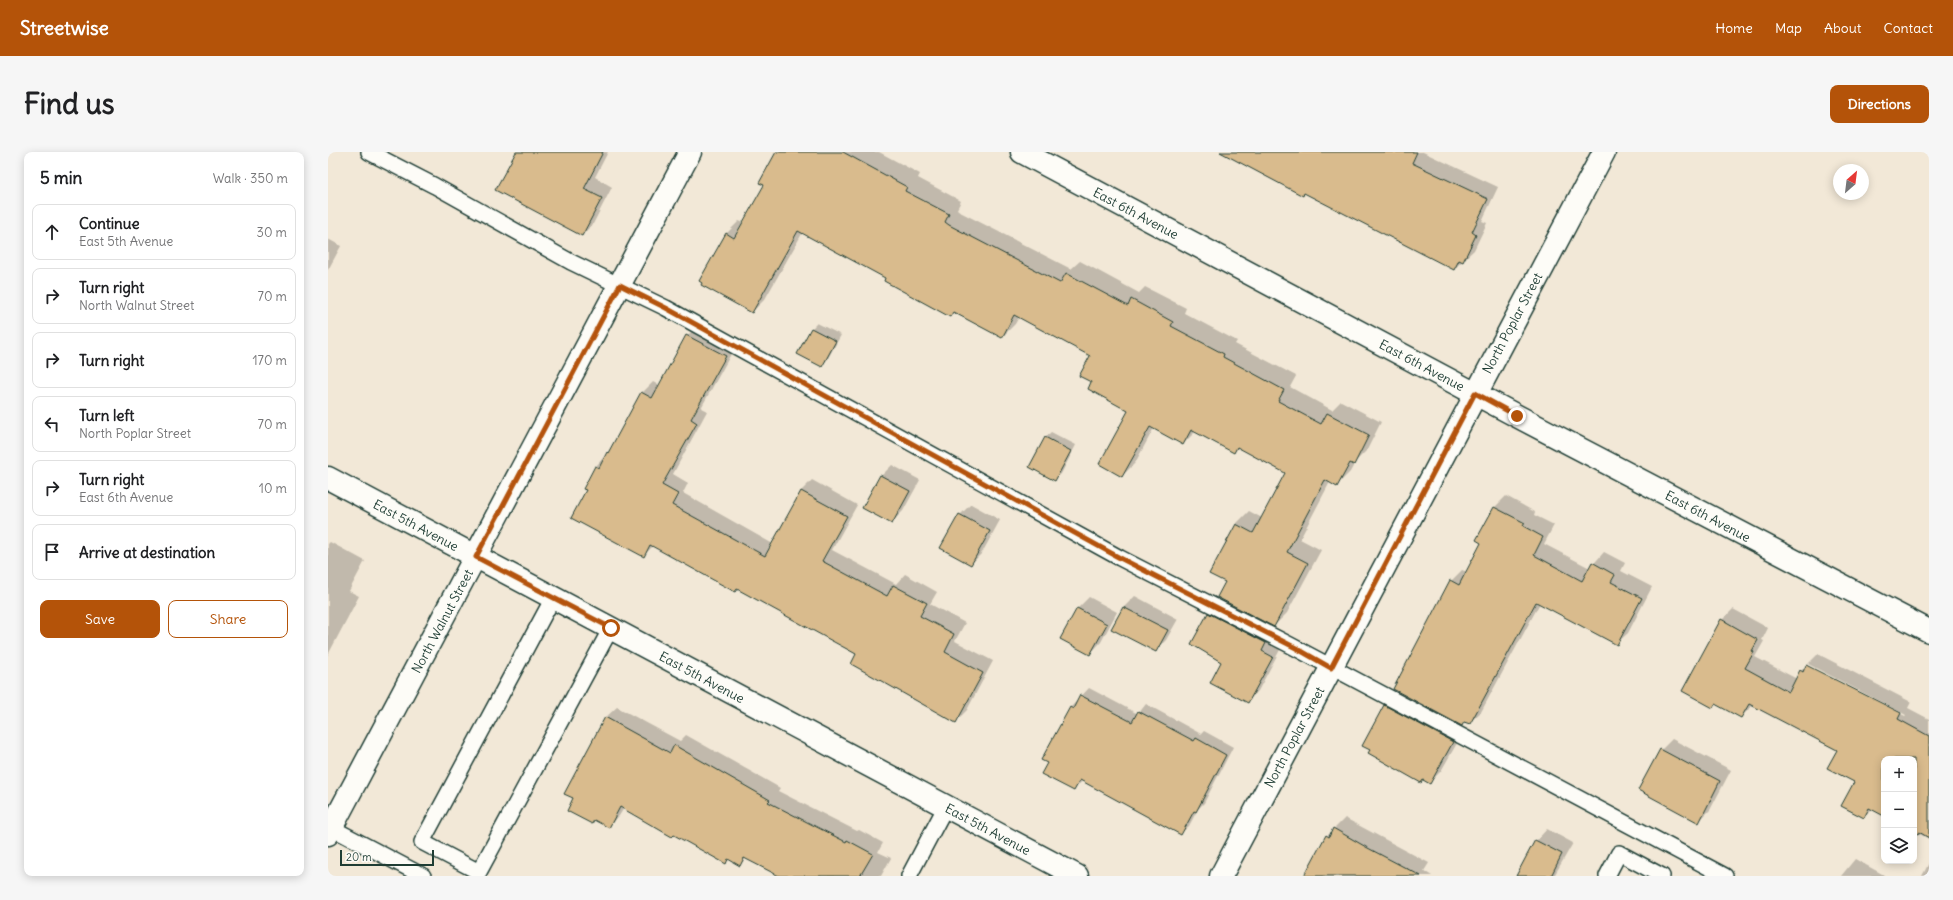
<!DOCTYPE html>
<html lang="en">
<head>
<meta charset="utf-8">
<style>
	:root { --surface:#fff; --page:#f6f6f6; --text:#202124; --muted:#757577; --line:#e0e0e0; --accent:#b45309 }
	body { margin:0; font-family:Delius,sans-serif; background:var(--page); color:var(--text) }
	.controls { position:absolute; right:12px; bottom:12px; display:grid; overflow:hidden; border-radius:8px; box-shadow:0 2px 10px #0003 }
	.controls button { width:36px; height:36px; display:grid; place-items:center; padding:0; border:0; border-bottom:1px solid var(--line); background:var(--surface); color:var(--text); font:20px sans-serif }
	.compass { position:absolute; left:1505px; top:12px; width:36px; height:36px; border-radius:50%; background:var(--surface); box-shadow:0 2px 10px #0003; rotate:28deg }
	.scale { position:absolute; left:12px; bottom:10px; width:94px; box-sizing:border-box; padding-left:4px; border:2px solid #1f3d34; border-top:0; font-size:11px; line-height:14px; white-space:nowrap; color:#1f3d34; -webkit-text-stroke:3px #fdfcf7; paint-order:stroke }
	.stop { position:absolute; width:12px; height:12px; margin:-9px; border:3px solid #b45309; border-radius:50%; background:#fff }
	.stop.end { background:#b45309; border-color:#fff; box-shadow:0 1px 4px #0008 }
	.list { margin:0; padding:0; list-style:none }
	h2 { display:flex; justify-content:space-between; align-items:center; height:52px; margin:0; padding:0 16px; font-size:17px }
	h2 small { font-size:13px; font-weight:400; color:var(--muted) }
	.list li { display:grid; grid-template-columns:26px 1fr auto; gap:12px; align-items:center; box-sizing:border-box; height:56px; margin:0 8px 8px; padding:0 8px; border:1px solid var(--line); border-radius:8px }
	.list b { display:block; font-size:15px; white-space:nowrap }
	.list p { margin:0; font-size:13px; white-space:nowrap; color:var(--muted) }
	.list em { font-size:13px; font-style:normal; color:var(--muted) }
	.actions { display:flex; gap:8px; padding:12px 16px }
	.actions a { flex:1; padding:9px 0; border:1px solid var(--accent); border-radius:8px; text-align:center; font-size:14px; color:var(--accent) }
	.actions .main { background:var(--accent); color:#fff }
	.icon { flex:none; width:22px; height:22px; fill:none; stroke:currentColor; stroke-width:2; stroke-linecap:round; stroke-linejoin:round }
	.map { position:relative; flex:none; width:1601px; height:724px; overflow:hidden; border-radius:8px }
	header { display:flex; align-items:center; gap:24px; box-sizing:border-box; height:56px; padding:0 20px; background:var(--accent); color:#fff }
	header strong { font-size:19px }
	nav { display:flex; gap:22px; margin-inline-start:auto; font-size:14px }
	.intro { display:flex; align-items:center; justify-content:space-between; box-sizing:border-box; height:96px; padding:0 24px }
	h1 { margin:0; font-size:28px }
	.button { padding:10px 18px; border-radius:8px; background:var(--accent); color:#fff; font-size:14px; font-weight:700 }
	main { display:flex; gap:24px; padding:0 24px }
	aside { flex:1; background:var(--surface); border-radius:8px; box-shadow:0 2px 10px #0003 }
	.map>svg:first-child { display:block }
	.shadow { fill:#0003; fill-rule:evenodd }
	.building { fill:#d9bb8d; stroke:#1f3d34 }
	.lines { fill:none; stroke-linecap:round; stroke-linejoin:round }
	.service-casing { stroke:#1f3d34; stroke-width:18 }
	.minor-casing { stroke:#1f3d34; stroke-width:25 }
	.service { stroke:#fdfcf7; stroke-width:15 }
	.minor { stroke:#fdfcf7; stroke-width:22 }
	.route { stroke:#b45309; stroke-width:5 }
	.labels { text-anchor:middle; stroke-width:3.5; stroke-linejoin:round; paint-order:stroke }
	.street-label { font-size:13px; fill:#1f3d34; stroke:#fdfcf7 }
</style>
</head>
<body>
<header>
<strong>Streetwise</strong>
<nav><a>Home</a><a>Map</a><a>About</a><a>Contact</a></nav>
</header>
<div class="intro"><h1>Find us</h1><a class="button">Directions</a></div>
<main>
<aside>
<h2>5 min<small>Walk · 350 m</small></h2>
<ul class="list">
<li><svg class="icon" aria-label="ahead" viewBox="0 0 24 24"><path d="M12 20V5M6 11l6-6 6 6"/></svg><div><b>Continue</b><p>East 5th Avenue</p></div><em>30 m</em></li>
<li><svg class="icon" aria-label="right" viewBox="0 0 24 24"><path d="M7 20v-9h11M14 6l5 5-5 5"/></svg><div><b>Turn right</b><p>North Walnut Street</p></div><em>70 m</em></li>
<li><svg class="icon" aria-label="right" viewBox="0 0 24 24"><path d="M7 20v-9h11M14 6l5 5-5 5"/></svg><div><b>Turn right</b></div><em>170 m</em></li>
<li><svg class="icon" aria-label="left" viewBox="0 0 24 24"><path d="M17 20v-9H6M10 6l-5 5 5 5"/></svg><div><b>Turn left</b><p>North Poplar Street</p></div><em>70 m</em></li>
<li><svg class="icon" aria-label="right" viewBox="0 0 24 24"><path d="M7 20v-9h11M14 6l5 5-5 5"/></svg><div><b>Turn right</b><p>East 6th Avenue</p></div><em>10 m</em></li>
<li><svg class="icon" aria-label="arrive" viewBox="0 0 24 24"><path d="M6 21V4h12l-3 4 3 4H6"/></svg><div><b>Arrive at destination</b></div></li>
</ul>
<div class="actions"><a class="main">Save</a><a>Share</a></div>
</aside>
<div class="map">
<svg width="1601" height="724" viewBox="0 0 1601 724">
	<rect width="100%" height="100%" fill="#f2e8d7"/>
	<filter id="ink" filterUnits="userSpaceOnUse"><feTurbulence type="fractalNoise" baseFrequency=".025" numOctaves="2"/><feDisplacementMap in="SourceGraphic" scale="8" xChannelSelector="R" yChannelSelector="G"/><feConvolveMatrix kernelMatrix="1 2 1 2 8 2 1 2 1" color-interpolation-filters="sRGB"/></filter>
	<g filter="url(#ink)">
		<path class="shadow" d="M 189,0 L 280,0 L 267,25 L 284,35 L 265,72 L 254,83 Z
			M 449,0 L 551,0 L 592,22 L 590,26 L 633,49 L 629,57 L 634,61 L 743,117 L 752,109 L 811,141 L 817,135 L 858,156 L 856,161 L 909,189 L 907,192 L 968,224 L 962,235 L 1004,258 L 1013,249 L 1053,270 L 1039,298 L 1028,309 L 1022,320 L 1009,333 L 1002,330 L 972,387 L 993,398 L 959,461 L 946,474 L 898,430 L 908,372 L 921,359 L 934,366 L 959,321 L 911,295 L 906,300 L 867,280 L 855,292 L 826,276 L 807,311 L 794,324 L 801,258 L 765,230 L 763,203 L 691,165 L 687,172 L 674,185 L 626,159 L 622,164 L 559,126 L 475,80 L 437,147 L 424,160 L 398,82 L 411,69 L 416,71 L 437,33 Z
			M 895,0 L 1095,0 L 1170,35 L 1154,69 L 1159,71 L 1146,98 L 1126,117 L 977,40 L 975,43 Z
			M 0,87 L 13,94 L 0,118 Z
			M 489,171 L 513,183 L 499,208 L 494,214 L 470,201 L 484,176 Z
			M 370,173 L 408,193 L 373,256 L 379,259 L 345,322 L 360,331 L 355,341 L 445,392 L 473,339 L 484,328 L 529,353 L 504,398 L 568,432 L 577,422 L 609,440 L 602,452 L 637,471 L 627,489 L 665,509 L 639,558 L 628,569 L 529,502 L 410,436 L 326,393 L 316,403 L 256,336 L 268,314 L 284,296 L 314,241 L 325,230 L 332,234 L 359,184 Z
			M 723,280 L 748,293 L 733,322 L 727,327 L 702,314 L 718,285 Z
			M 564,313 L 592,328 L 575,359 L 564,370 L 553,324 Z
			M 1178,344 L 1207,360 L 1206,363 L 1226,373 L 1216,392 L 1262,416 L 1276,400 L 1297,411 L 1293,419 L 1324,435 L 1300,481 L 1288,492 L 1212,451 L 1153,560 L 1141,571 L 1138,569 L 1134,573 L 1123,429 L 1134,418 L 1139,420 L 1155,391 L 1167,355 Z
			M 643,352 L 672,368 L 654,401 L 643,412 L 632,363 Z
			M 2,390 L 37,409 L 21,439 L 31,444 L 0,503 L 0,392 Z
			M 807,444 L 850,467 L 838,488 L 827,499 L 785,477 L 796,455 Z
			M 761,445 L 789,460 L 773,490 L 762,502 L 734,486 L 750,456 Z
			M 891,451 L 954,494 L 930,539 L 920,549 L 894,510 L 881,462 Z
			M 1405,457 L 1440,476 L 1434,488 L 1436,489 L 1427,505 L 1469,527 L 1473,519 L 1490,502 L 1583,550 L 1580,556 L 1601,567 L 1601,687 L 1586,679 L 1586,607 L 1556,607 L 1556,663 L 1544,657 L 1536,665 L 1527,629 L 1510,598 L 1425,553 L 1413,565 L 1388,551 L 1385,555 L 1394,468 ZM 1480,512 L 1578,563 L 1577,564 L 1479,514 Z
			M 761,536 L 810,562 L 818,552 L 873,582 L 876,579 L 905,595 L 876,651 L 870,657 L 861,674 L 853,681 L 754,629 L 746,638 L 720,611 L 743,555 Z
			M 1068,543 L 1136,579 L 1113,619 L 1102,630 L 1057,554 Z
			M 289,555 L 352,589 L 358,583 L 452,636 L 450,639 L 529,679 L 531,678 L 555,691 L 550,700 L 563,706 L 553,724 L 453,724 L 418,706 L 412,713 L 402,707 L 397,711 L 346,682 L 296,656 L 291,664 L 280,675 L 267,668 L 263,671 L 247,646 L 277,566 Z
			M 1344,587 L 1403,618 L 1382,658 L 1371,669 L 1333,598 Z
			M 1017,666 L 1101,711 L 1096,719 L 1104,724 L 977,724 L 999,684 Z
			M 1219,677 L 1245,691 L 1226,724 L 1200,724 L 1208,689 Z
			M 1527,707 L 1556,723 L 1555,724 L 1513,724 Z
			M 1601,711 L 1601,724 L 1594,724 Z"/>
		<path class="building" d="M 188,0 L 275,0 L 256,37 L 274,46 L 254,84 L 167,38 Z
			M 448,0 L 515,0 L 579,35 L 577,39 L 621,62 L 617,70 L 621,73 L 732,131 L 738,121 L 800,154 L 803,147 L 845,170 L 843,174 L 896,202 L 895,205 L 956,238 L 950,249 L 993,272 L 999,261 L 1041,283 L 1026,313 L 1022,311 L 1009,335 L 997,328 L 959,400 L 980,411 L 946,475 L 889,445 L 897,430 L 881,422 L 908,372 L 925,381 L 957,321 L 909,295 L 906,301 L 863,278 L 855,293 L 822,275 L 794,325 L 771,312 L 800,259 L 760,237 L 763,230 L 751,224 L 762,204 L 686,163 L 674,186 L 625,160 L 622,165 L 556,129 L 557,126 L 470,79 L 424,161 L 373,133 L 374,131 L 371,129 L 398,81 L 406,86 L 436,33 L 431,31 Z
			M 892,0 L 1089,0 L 1084,11 L 1160,47 L 1144,80 L 1148,83 L 1135,110 L 1131,108 L 1126,118 L 976,41 L 975,44 Z
			M 483,176 L 508,189 L 494,215 L 469,202 Z
			M 358,183 L 398,204 L 363,267 L 369,271 L 334,333 L 350,342 L 344,353 L 437,404 L 473,339 L 519,364 L 494,409 L 559,444 L 565,433 L 599,451 L 592,464 L 626,482 L 617,500 L 655,521 L 628,571 L 523,512 L 528,502 L 409,437 L 407,440 L 322,393 L 316,405 L 243,366 L 258,338 L 255,337 L 267,314 L 271,316 L 279,300 L 280,301 L 313,240 L 324,246 Z
			M 717,285 L 743,299 L 727,329 L 701,315 Z
			M 552,323 L 582,339 L 564,372 L 534,356 Z
			M 1166,355 L 1197,371 L 1195,374 L 1215,385 L 1206,403 L 1254,429 L 1264,410 L 1287,423 L 1283,430 L 1314,446 L 1289,493 L 1208,450 L 1142,572 L 1136,570 L 1134,574 L 1065,537 L 1122,428 L 1131,433 L 1153,391 L 1148,388 Z
			M 631,362 L 662,379 L 643,413 L 612,396 Z
			M 795,455 L 840,478 L 828,500 L 783,477 Z
			M 749,456 L 779,472 L 762,503 L 732,487 Z
			M 880,461 L 938,491 L 934,499 L 945,505 L 920,551 L 882,531 L 893,510 L 863,492 Z
			M 1393,467 L 1430,488 L 1424,499 L 1426,500 L 1417,516 L 1461,540 L 1472,518 L 1475,520 L 1478,513 L 1573,561 L 1570,567 L 1601,584 L 1601,686 L 1591,680 L 1590,682 L 1586,680 L 1586,607 L 1556,607 L 1556,664 L 1541,656 L 1536,666 L 1513,654 L 1526,630 L 1499,616 L 1509,598 L 1421,552 L 1413,566 L 1387,552 L 1385,556 L 1354,539 Z
			M 752,543 L 804,570 L 810,559 L 866,589 L 868,586 L 898,603 L 868,660 L 866,659 L 853,683 L 752,628 L 746,639 L 713,622 L 719,611 L 713,608 L 742,555 L 745,557 Z
			M 1056,553 L 1125,590 L 1102,632 L 1095,628 L 1093,631 L 1040,601 L 1042,598 L 1034,594 Z
			M 277,565 L 342,601 L 346,593 L 442,648 L 440,650 L 518,690 L 519,688 L 545,702 L 532,724 L 451,724 L 416,706 L 412,714 L 400,707 L 398,712 L 346,683 L 344,685 L 292,655 L 281,676 L 266,668 L 264,672 L 239,659 L 245,646 L 236,642 Z
			M 1332,597 L 1392,629 L 1371,671 L 1310,638 Z
			M 1005,676 L 1038,695 L 1093,724 L 976,724 L 998,683 L 1001,685 Z
			M 1207,688 L 1234,702 L 1223,724 L 1188,724 Z"/>
		<g class="lines">
			<g class="service-casing">
				<path id="service" d="M 41,0 L 107,34 L 243,110 L 338,156 L 792,406 L 962,493 L 1397,724
					M 225,446 L 94,690 L 151,720 L 283,476
					M 0,674 L 95,724
					M 581,724 L 618,654
					M 1279,724 L 1291,701 L 1334,724"/>
			</g>
			<g class="minor-casing">
				<path id="minor" d="M 694,0 L 1189,264 L 1601,479
					M 0,326 L 749,724
					M 0,682 L 362,0
					M 893,724 L 1276,0"/>
			</g>
			<use href="#service" class="service"/>
			<use href="#minor" class="minor"/>
		</g>
	</g>
	<g class="lines" filter="url(#ink)">
		<path class="route" d="M 283,476 L 148,405 L 292,133 L 338,156 L 792,406 L 968,496 L 1003,516 L 1147,241 L 1189,264"/>
	</g>
	<g class="labels">
		<g class="street-label">
			<text transform="translate(808 61) rotate(28)" y="5">East 6th Avenue</text>
			<text transform="translate(1184 171) rotate(-62)" y="5">North Poplar Street</text>
			<text transform="translate(1094 213) rotate(28)" y="5">East 6th Avenue</text>
			<text transform="translate(1380 364) rotate(28)" y="5">East 6th Avenue</text>
			<text transform="translate(88 373) rotate(28)" y="5">East 5th Avenue</text>
			<text transform="translate(114 469) rotate(-62)" y="5">North Walnut Street</text>
			<text transform="translate(374 525) rotate(28)" y="5">East 5th Avenue</text>
			<text transform="translate(966 585) rotate(-62)" y="5">North Poplar Street</text>
			<text transform="translate(660 677) rotate(28)" y="5">East 5th Avenue</text>
		</g>
	</g>
</svg>
<div class="controls">
<button>+</button>
<button>−</button>
<button><svg class="icon" aria-label="layers" viewBox="0 0 24 24"><path d="M12 4l9 5-9 5-9-5zM3 14l9 5 9-5"/></svg></button>
</div>
<svg class="compass" viewBox="-18 -18 36 36"><path d="M0-13l5 13h-10z" fill="#e53935"/><path d="M0 13l5-13h-10z" fill="#757577"/></svg>
<div class="scale">20 m</div>
<div class="stop" style="left:283px;top:476px"></div>
<div class="stop end" style="left:1189px;top:264px"></div>
</div>
</main>
</body>
</html>
